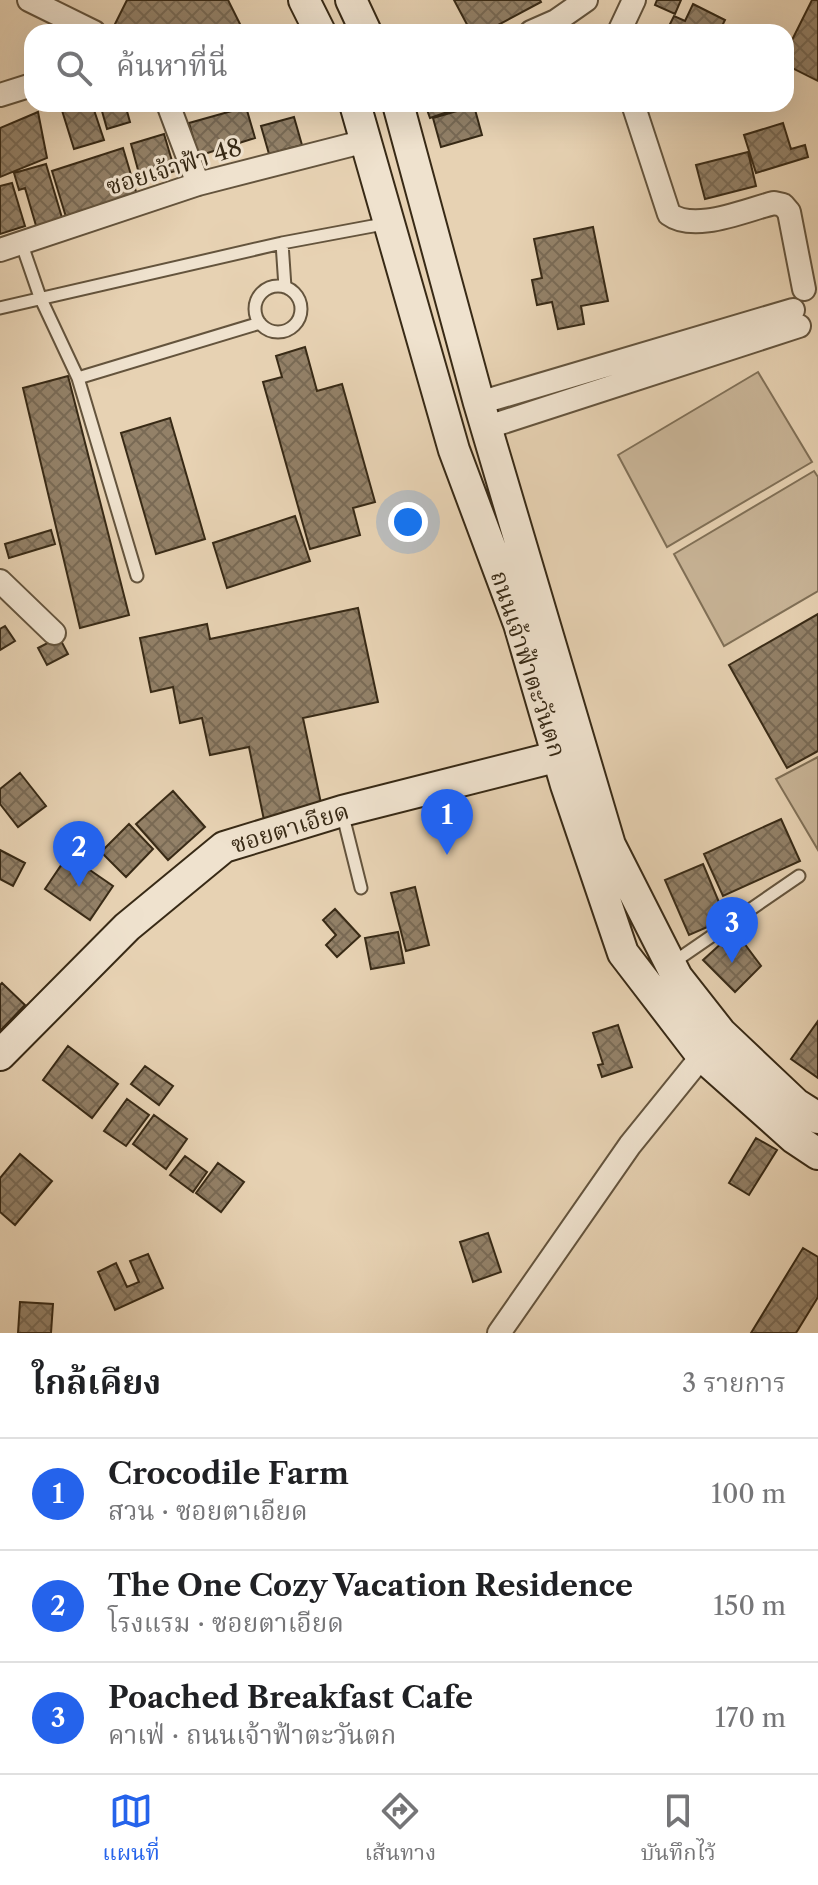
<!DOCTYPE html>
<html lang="th">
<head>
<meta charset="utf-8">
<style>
	:root { --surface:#fff; --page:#f2f2f2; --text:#202124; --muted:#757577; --line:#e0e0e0; --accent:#2563eb }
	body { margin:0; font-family:"Libre Caslon Text","Noto Serif Thai",serif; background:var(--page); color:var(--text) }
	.you { position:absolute; left:408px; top:522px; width:28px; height:28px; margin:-20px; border:6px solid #fff; border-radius:50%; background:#1a73e8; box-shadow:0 0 0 12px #1a73e833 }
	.badge { display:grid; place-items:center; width:52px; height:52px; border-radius:50%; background:var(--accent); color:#fff; font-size:26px; font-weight:700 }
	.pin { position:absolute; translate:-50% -66px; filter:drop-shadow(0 2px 4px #0008) }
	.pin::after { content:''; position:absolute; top:42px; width:28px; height:24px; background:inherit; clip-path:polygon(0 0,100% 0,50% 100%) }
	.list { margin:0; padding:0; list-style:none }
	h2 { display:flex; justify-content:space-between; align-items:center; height:104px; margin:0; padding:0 32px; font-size:34px }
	h2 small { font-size:26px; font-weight:400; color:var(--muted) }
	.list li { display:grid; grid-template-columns:52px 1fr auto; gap:24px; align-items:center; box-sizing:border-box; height:112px; padding:0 32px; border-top:2px solid var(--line) }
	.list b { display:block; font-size:30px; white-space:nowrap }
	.list p { margin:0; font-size:26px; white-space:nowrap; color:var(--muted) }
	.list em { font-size:26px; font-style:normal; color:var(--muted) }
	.icon { flex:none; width:44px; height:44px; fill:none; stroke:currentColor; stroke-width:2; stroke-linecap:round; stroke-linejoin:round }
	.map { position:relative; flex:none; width:818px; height:1333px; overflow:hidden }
	.search { position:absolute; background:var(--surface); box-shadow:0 8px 32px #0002; left:24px; right:24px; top:24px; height:88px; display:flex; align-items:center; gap:20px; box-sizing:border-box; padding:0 28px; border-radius:24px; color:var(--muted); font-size:30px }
	.sheet { height:440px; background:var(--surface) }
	nav { display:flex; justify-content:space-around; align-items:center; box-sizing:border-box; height:112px; border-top:2px solid var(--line); background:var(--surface); font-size:22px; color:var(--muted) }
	nav a { display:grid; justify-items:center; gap:4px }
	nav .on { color:var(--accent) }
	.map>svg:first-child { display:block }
	.grass { fill:#c9b598; stroke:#807057; stroke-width:2 }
	.building { fill:url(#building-cross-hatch); stroke:#382a16; stroke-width:2 }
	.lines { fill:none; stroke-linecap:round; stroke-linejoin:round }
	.lane-casing { stroke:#64543d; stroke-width:15 }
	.street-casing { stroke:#64543d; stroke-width:26 }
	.secondary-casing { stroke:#382a16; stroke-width:34 }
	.lane { stroke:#efe2ce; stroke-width:11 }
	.street { stroke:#efe2ce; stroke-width:22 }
	.secondary { stroke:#efe2ce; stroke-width:30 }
	.labels { text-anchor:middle; stroke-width:6; stroke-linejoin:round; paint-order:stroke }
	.street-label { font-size:24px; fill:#382a16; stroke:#efe2ce }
</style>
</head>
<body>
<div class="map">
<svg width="818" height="1333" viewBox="0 0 818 1333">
	<defs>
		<pattern id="building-cross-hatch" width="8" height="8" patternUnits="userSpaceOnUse" patternTransform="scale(2)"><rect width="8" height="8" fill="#938168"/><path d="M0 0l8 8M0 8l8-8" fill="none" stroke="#796a55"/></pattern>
	</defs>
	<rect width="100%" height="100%" fill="#e7d2b3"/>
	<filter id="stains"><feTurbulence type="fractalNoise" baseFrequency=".0025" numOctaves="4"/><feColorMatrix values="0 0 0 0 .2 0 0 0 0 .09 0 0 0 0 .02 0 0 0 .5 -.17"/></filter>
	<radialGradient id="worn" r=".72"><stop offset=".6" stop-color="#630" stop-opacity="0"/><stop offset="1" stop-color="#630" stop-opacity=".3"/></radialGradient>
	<path class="grass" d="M 758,372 L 812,462 L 667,547 L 618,455 Z
		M 814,471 L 818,477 L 818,591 L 724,646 L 674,554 Z
		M 818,757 L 818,850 L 776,779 Z"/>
	<path class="building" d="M 127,0 L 228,0 L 244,32 L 112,30 Z
		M 454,0 L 540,0 L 541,2 L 485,32 L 471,32 Z
		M 657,0 L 681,0 L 675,14 L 655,5 Z
		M 812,0 L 818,0 L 818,81 L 786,65 L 786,52 Z
		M 693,4 L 725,20 L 719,32 L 666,32 L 674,16 L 685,21 Z
		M 60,104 L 92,104 L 104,140 L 74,149 Z
		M 100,104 L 125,104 L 130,122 L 107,129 Z
		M 425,104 L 471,104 L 430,118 Z
		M 474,106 L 482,135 L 441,147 L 433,118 Z
		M 246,107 L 255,138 L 198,156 L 189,123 Z
		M 38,112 L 47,158 L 0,177 L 0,128 Z
		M 294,117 L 302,145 L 269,154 L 261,126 Z
		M 783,123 L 791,149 L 805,145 L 808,157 L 756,173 L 744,135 Z
		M 164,134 L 175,171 L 141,181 L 131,144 Z
		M 123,148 L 137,195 L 66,217 L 52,171 Z
		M 748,152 L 756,186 L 705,199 L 696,165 Z
		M 46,164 L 63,221 L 37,229 L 25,188 L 19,190 L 14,173 Z
		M 12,183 L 25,226 L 0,234 L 0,186 Z
		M 593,227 L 608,301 L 581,306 L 584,324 L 558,329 L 552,302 L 537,305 L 532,280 L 542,278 L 534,239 Z
		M 305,347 L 317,391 L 342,384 L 375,502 L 353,508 L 360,535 L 310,549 L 263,382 L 282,377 L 276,356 Z
		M 68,376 L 129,615 L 80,628 L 23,388 Z
		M 170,418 L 205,539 L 156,554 L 121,433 Z
		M 295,516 L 310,561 L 227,588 L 213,543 Z
		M 51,530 L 55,544 L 9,558 L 5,544 Z
		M 358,608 L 378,702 L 303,718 L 322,808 L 264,820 L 249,747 L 210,755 L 202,718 L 180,723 L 173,687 L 151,692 L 140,638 L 207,624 L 210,639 Z
		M 818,614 L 818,751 L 787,768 L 729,665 Z
		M 5,626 L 15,641 L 0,650 L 0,629 Z
		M 59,637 L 68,654 L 47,665 L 38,648 Z
		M 20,773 L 46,806 L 18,827 L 0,804 L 0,789 Z
		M 173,791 L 205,827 L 168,860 L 136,824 Z
		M 781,819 L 800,861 L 723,896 L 704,854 Z
		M 129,824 L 153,849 L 126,877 L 101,852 Z
		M 0,850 L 25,863 L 13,886 L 0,879 Z
		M 68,855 L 113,886 L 90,920 L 45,889 Z
		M 703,864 L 726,919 L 689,935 L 665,880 Z
		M 415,887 L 429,945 L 406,951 L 391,893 Z
		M 335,909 L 360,936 L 337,957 L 326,945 L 336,935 L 323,920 Z
		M 735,931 L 761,966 L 735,992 L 703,960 Z
		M 398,932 L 404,963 L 371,969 L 365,938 Z
		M 2,983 L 25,1005 L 0,1031 L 0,985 Z
		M 818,1021 L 818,1078 L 791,1059 Z
		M 618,1025 L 632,1067 L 602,1077 L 598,1065 L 603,1064 L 593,1033 Z
		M 68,1046 L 118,1084 L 92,1118 L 43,1080 Z
		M 145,1066 L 173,1086 L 159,1105 L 131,1084 Z
		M 127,1099 L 149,1115 L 126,1146 L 104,1131 Z
		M 154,1115 L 187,1139 L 166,1169 L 133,1144 Z
		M 756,1138 L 777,1150 L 749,1195 L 729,1183 Z
		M 20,1154 L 52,1181 L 15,1225 L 0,1212 L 0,1178 Z
		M 185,1156 L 207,1172 L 193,1192 L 170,1175 Z
		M 218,1163 L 244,1182 L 221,1212 L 196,1193 Z
		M 488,1233 L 501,1272 L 473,1282 L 460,1242 Z
		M 803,1248 L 818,1257 L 818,1297 L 796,1333 L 751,1333 Z
		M 148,1254 L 163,1288 L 115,1310 L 98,1272 L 116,1263 L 127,1287 L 139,1282 L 130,1261 Z
		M 20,1302 L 53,1304 L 51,1333 L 18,1333 Z"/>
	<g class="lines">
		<g class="lane-casing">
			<path id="lane" d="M 21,242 L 40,297 L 78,378 L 137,576
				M 282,243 L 285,287
				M255 309a23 23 0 1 1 46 0a23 23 0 1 1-46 0Z
				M 0,308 L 282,243 L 389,223
				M 78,378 L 260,323
				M 342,812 L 361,888
				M 671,964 L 799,876"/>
		</g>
		<g class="street-casing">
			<path id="street" d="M 29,0 L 94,32
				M 531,32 L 556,21 L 586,0
				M 619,32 L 634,0
				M 0,95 L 32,85
				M 168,104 L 198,184
				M 633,104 L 669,214 C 695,233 745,210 774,203 L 783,205 L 789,212 L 804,289
				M 0,250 L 198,184 L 366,141
				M 479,403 L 793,310
				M 488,427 L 799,326
				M 0,581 L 54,633
				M 499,1333 L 630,1145 L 702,1056"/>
		</g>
		<g class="secondary-casing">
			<path id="secondary" d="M 304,0 L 320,32
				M 351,0 L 366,32
				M 355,104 L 454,450 L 519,624 L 566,785 L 623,953 L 702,1056 L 794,1138 L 818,1154
				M 398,104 L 479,403 L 610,845 L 677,977 L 721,1033 L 796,1104 L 818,1118
				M 0,1055 L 127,927 L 224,847 L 342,811 L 575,752"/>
		</g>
		<use href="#lane" class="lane"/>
		<use href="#street" class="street"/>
		<use href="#secondary" class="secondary"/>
	</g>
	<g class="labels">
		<g class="street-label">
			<text transform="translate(174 167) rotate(-17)" y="8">ซอยเจ้าฟ้า 48</text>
			<text transform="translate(528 664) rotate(72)" y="8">ถนนเจ้าฟ้าตะวันตก</text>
			<text transform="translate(290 828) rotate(-17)" y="8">ซอยตาเอียด</text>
		</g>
	</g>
	<rect width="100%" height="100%" filter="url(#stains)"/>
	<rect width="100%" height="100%" fill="url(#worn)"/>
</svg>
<div class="you"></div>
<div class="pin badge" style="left:447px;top:855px">1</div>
<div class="pin badge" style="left:79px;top:887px">2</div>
<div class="pin badge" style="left:732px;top:963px">3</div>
<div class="search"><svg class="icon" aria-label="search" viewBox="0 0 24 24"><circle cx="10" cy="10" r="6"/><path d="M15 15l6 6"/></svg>ค้นหาที่นี่</div>
</div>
<section class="sheet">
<h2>ใกล้เคียง<small>3 รายการ</small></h2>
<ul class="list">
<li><span class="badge">1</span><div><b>Crocodile Farm</b><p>สวน · ซอยตาเอียด</p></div><em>100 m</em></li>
<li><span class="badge">2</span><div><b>The One Cozy Vacation Residence</b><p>โรงแรม · ซอยตาเอียด</p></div><em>150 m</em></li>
<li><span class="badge">3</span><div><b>Poached Breakfast Cafe</b><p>คาเฟ่ · ถนนเจ้าฟ้าตะวันตก</p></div><em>170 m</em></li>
</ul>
</section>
<nav>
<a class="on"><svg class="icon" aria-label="map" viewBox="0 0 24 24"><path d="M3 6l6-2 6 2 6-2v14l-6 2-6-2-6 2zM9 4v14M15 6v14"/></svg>แผนที่</a>
<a><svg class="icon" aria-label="directions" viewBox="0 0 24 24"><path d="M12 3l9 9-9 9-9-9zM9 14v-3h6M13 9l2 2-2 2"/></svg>เส้นทาง</a>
<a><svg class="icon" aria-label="saved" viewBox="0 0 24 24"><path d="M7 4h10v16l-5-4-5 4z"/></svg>บันทึกไว้</a>
</nav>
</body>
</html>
